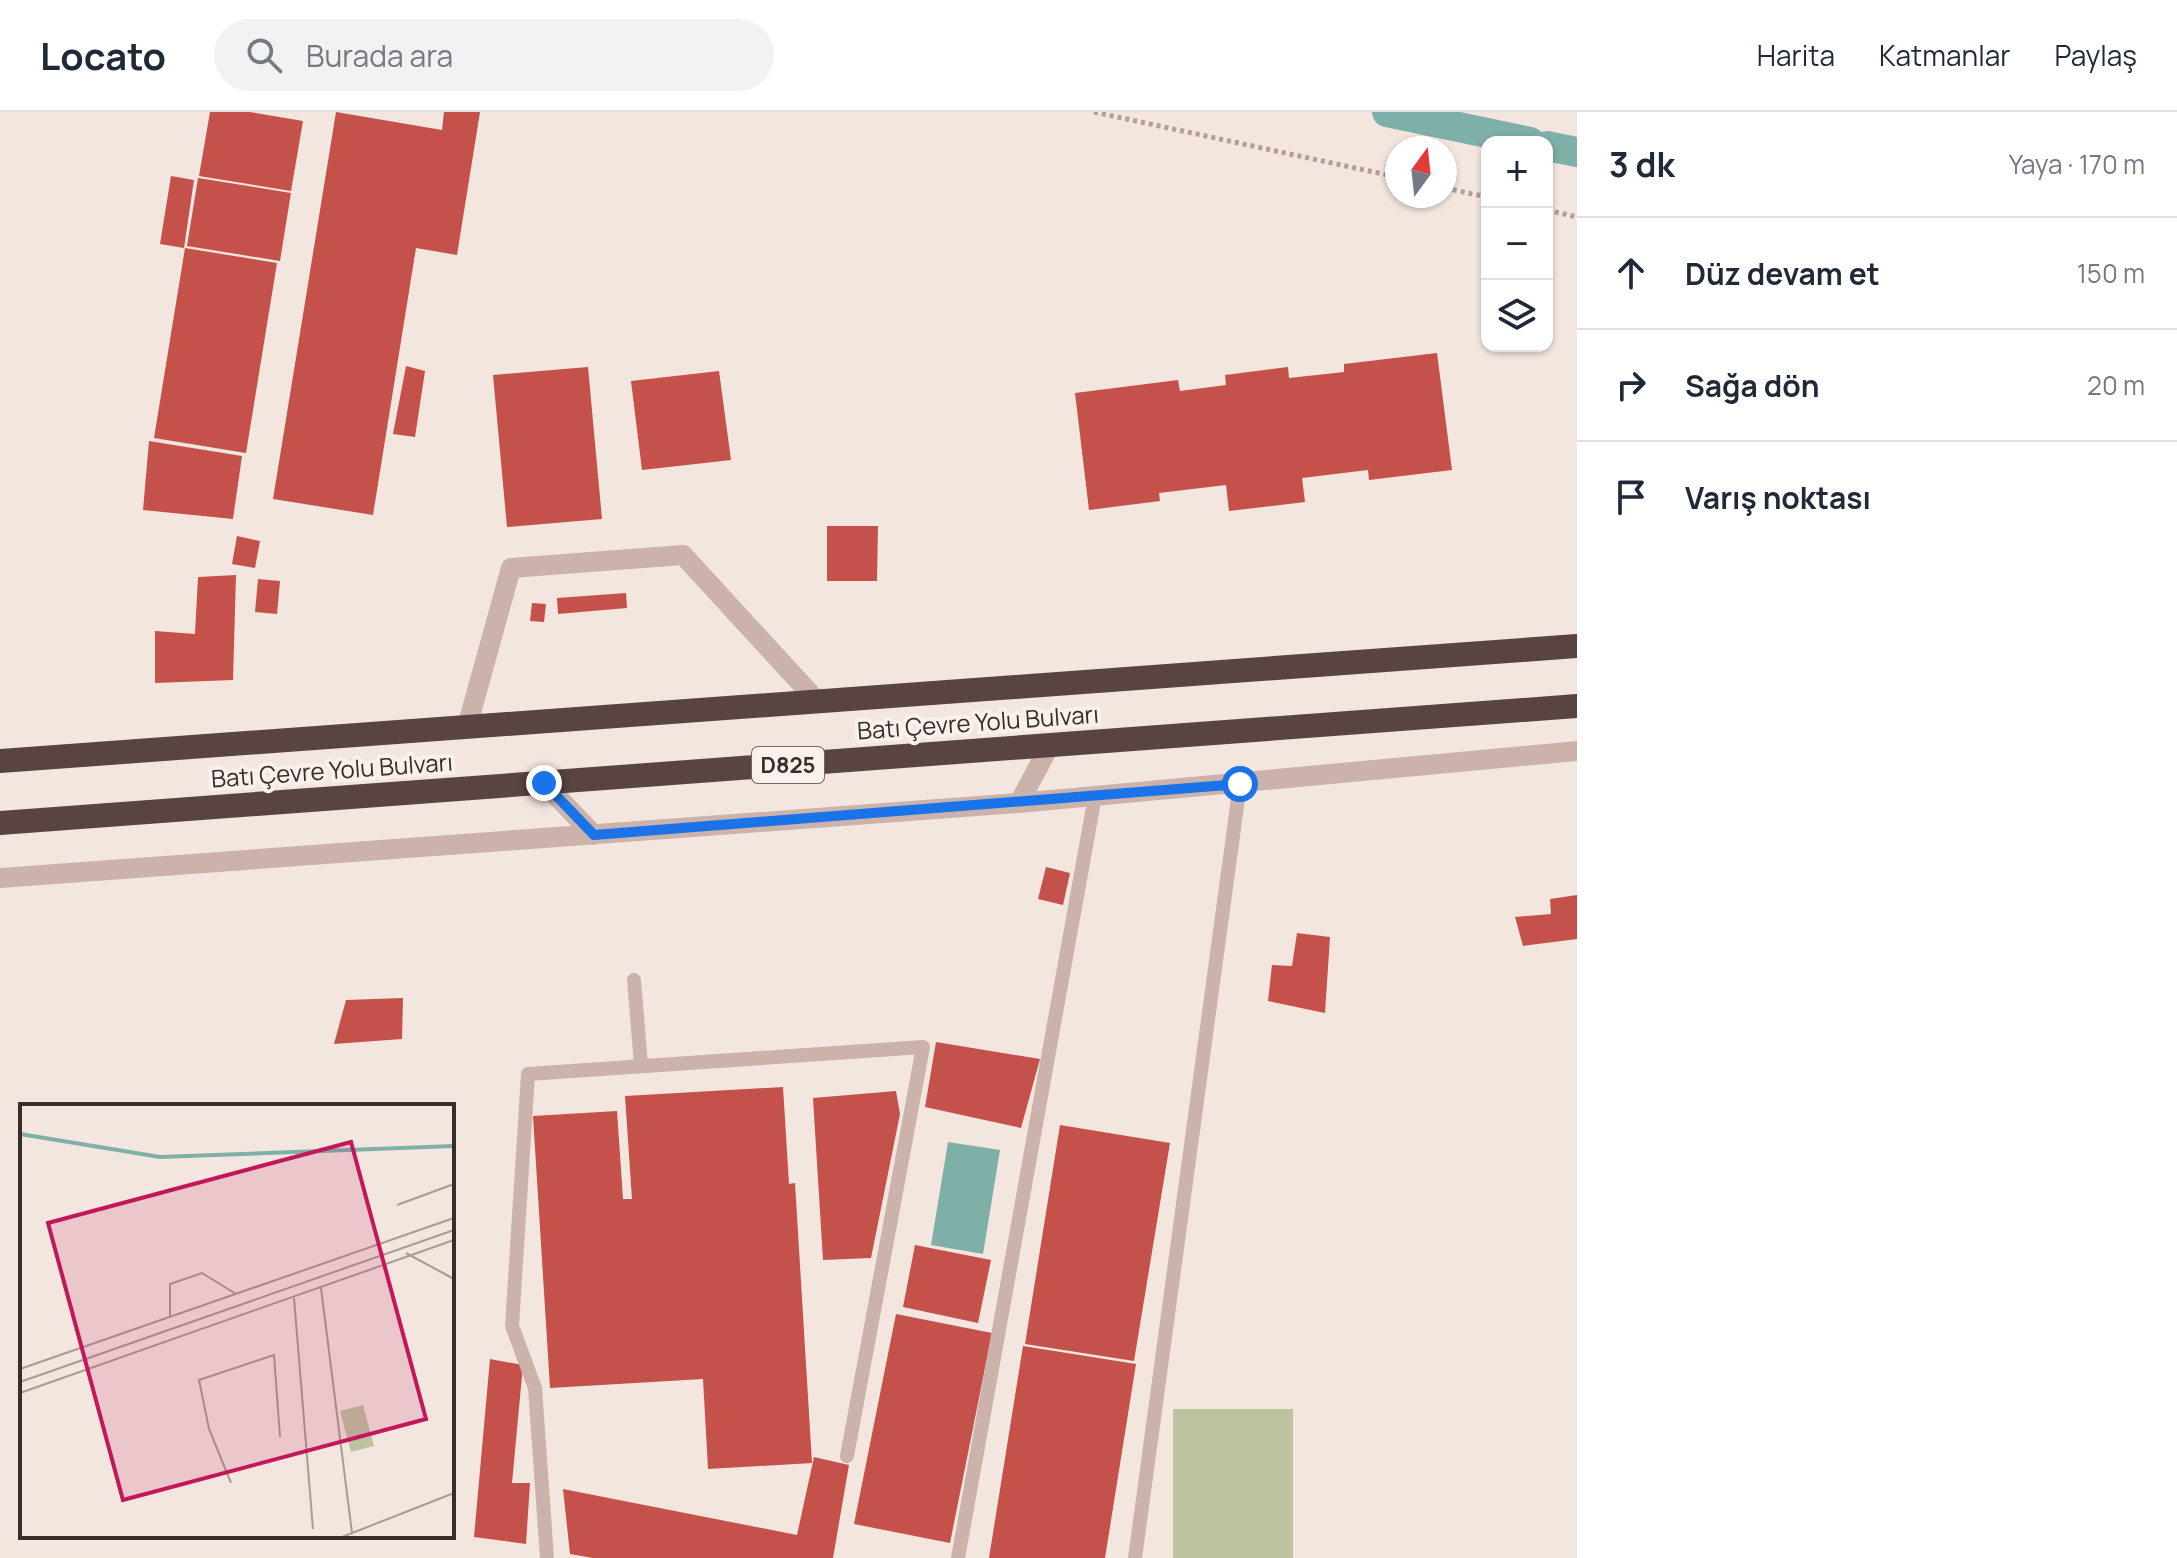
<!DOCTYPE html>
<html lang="tr">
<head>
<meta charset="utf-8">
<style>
	:root { --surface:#fff; --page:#f2f2f3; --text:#1f2937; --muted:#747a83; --line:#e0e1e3 }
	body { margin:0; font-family:Manrope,sans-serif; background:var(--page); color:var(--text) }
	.controls { position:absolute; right:24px; top:24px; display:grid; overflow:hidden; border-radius:16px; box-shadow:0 2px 6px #0004 }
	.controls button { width:72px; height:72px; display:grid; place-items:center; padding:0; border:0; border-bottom:2px solid var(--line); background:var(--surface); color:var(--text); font:40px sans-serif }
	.compass { position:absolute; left:1385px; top:24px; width:72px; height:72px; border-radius:50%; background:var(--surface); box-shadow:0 2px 6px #0004; rotate:15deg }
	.stop { position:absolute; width:24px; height:24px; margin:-18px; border:6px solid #1a73e8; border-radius:50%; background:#fff }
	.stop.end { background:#1a73e8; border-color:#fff; box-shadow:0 2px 8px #0008 }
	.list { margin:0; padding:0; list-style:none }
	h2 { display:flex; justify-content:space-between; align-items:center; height:104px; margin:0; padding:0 32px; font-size:34px }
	h2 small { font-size:26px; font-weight:400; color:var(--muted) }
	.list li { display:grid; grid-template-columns:52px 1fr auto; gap:24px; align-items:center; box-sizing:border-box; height:112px; padding:0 32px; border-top:2px solid var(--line) }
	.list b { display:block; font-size:30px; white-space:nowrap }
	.list em { font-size:26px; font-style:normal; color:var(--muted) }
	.icon { flex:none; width:44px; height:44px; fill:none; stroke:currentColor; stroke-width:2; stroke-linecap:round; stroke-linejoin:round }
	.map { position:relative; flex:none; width:1577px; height:1446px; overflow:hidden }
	header { display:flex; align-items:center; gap:48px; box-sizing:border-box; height:112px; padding:0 40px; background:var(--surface); border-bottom:2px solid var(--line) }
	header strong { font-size:38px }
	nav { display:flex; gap:44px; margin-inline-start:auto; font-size:28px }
	.search { width:560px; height:72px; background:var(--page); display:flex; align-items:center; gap:20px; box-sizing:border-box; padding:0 28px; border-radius:44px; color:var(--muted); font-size:30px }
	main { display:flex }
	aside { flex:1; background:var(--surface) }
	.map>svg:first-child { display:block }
	.green { fill:#bdc29f }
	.water { fill:#7eb0a8 }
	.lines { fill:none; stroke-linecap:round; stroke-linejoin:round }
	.canal { stroke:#7eb0a8; stroke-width:30 }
	.building { fill:#c5514b }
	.path { stroke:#b79d95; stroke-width:5; stroke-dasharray:4 4; stroke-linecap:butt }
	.lane { stroke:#cbb3ab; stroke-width:14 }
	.street { stroke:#cbb3ab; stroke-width:20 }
	.highway { stroke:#5a4441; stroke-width:24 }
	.route { stroke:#1a73e8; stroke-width:10 }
	.labels { text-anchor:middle; stroke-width:8; stroke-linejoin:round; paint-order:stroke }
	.shield { fill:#faf1ec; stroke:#736764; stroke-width:2 }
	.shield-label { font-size:22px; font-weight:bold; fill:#392c2a }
	.street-label { font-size:24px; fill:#392c2a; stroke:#faf1ec }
	.inset-river { fill:none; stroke:#7eb0a8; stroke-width:4 }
	.inset-road { fill:none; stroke:#a99c97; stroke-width:2 }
	.view { fill:#c2185b; fill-opacity:0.15; stroke:#c2185b; stroke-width:4 }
	.inset-edge { fill:none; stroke:#392c2a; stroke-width:4 }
</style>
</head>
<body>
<header>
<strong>Locato</strong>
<div class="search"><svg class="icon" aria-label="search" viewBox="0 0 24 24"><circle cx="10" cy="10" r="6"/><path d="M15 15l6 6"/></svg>Burada ara</div>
<nav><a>Harita</a><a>Katmanlar</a><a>Paylaş</a></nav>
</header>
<main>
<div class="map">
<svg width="1577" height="1446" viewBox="0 0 1577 1446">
	<rect width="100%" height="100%" fill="#f3e6df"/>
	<path class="green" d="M 1173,1297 L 1293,1297 L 1293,1446 L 1173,1446 Z"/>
	<path class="water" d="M 948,1030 L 1000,1038 L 983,1142 L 931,1133 Z"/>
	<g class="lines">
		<path class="canal" d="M 1387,0 L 1530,30
			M 1547,34 L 1577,40"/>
	</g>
	<path class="building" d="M 210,0 L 250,0 L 303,9 L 291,79 L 199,64 Z
		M 336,0 L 442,18 L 444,0 L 480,0 L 457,143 L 416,136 L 373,403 L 273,387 Z
		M 171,64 L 194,68 L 184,136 L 160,132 Z
		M 198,66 L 291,81 L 280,149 L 187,134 Z
		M 185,136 L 277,151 L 246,341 L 154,326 Z
		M 1437,241 L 1452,358 L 1369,368 L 1368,358 L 1302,366 L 1305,390 L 1229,399 L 1226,373 L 1159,381 L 1160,389 L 1089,398 L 1075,281 L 1178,268 L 1180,279 L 1226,273 L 1225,263 L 1288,255 L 1289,266 L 1344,260 L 1344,252 Z
		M 406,254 L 425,259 L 415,325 L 393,322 Z
		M 588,255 L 602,407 L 507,415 L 493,263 Z
		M 719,259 L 731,348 L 642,358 L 631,269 Z
		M 149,329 L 242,344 L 233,407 L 143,398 Z
		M 827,414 L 878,414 L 877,469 L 827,469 Z
		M 237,424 L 260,429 L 255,456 L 232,452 Z
		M 236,463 L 233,568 L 155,571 L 155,519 L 195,522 L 198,465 Z
		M 258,467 L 280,469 L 277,502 L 255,500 Z
		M 626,481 L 627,496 L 558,502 L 557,486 Z
		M 532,491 L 546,492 L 544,510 L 530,509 Z
		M 1046,755 L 1070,761 L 1063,793 L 1038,787 Z
		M 1577,783 L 1577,827 L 1523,834 L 1515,805 L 1551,802 L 1550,787 Z
		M 1297,821 L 1330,825 L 1325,901 L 1268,889 L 1272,853 L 1292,854 Z
		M 403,886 L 402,927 L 334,932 L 346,888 Z
		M 936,930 L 1040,947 L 1021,1016 L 925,995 Z
		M 783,975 L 789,1072 L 795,1071 L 812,1351 L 708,1357 L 703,1267 L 550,1276 L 533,1004 L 617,999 L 623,1087 L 632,1087 L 625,984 Z
		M 896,979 L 900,1002 L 871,1146 L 823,1148 L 813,986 Z
		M 1060,1013 L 1170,1031 L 1134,1249 L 1025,1232 Z
		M 915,1133 L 991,1148 L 978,1211 L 903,1195 Z
		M 896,1202 L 992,1221 L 950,1431 L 854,1412 Z
		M 1023,1234 L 1136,1252 L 1105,1446 L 989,1446 Z
		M 490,1247 L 523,1253 L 512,1371 L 530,1371 L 526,1432 L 474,1425 Z
		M 814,1345 L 849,1353 L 833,1446 L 593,1446 L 570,1442 L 563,1377 L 797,1423 Z"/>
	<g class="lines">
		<path class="path" d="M 1094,0 L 1397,65
			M 1445,76 L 1487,85
			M 1547,98 L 1577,105"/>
		<path class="lane" d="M 634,868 L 641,953
			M 547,1446 L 535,1276 L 512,1214 L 528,962 L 923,935 L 847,1344
			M 958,1446 L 1095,684
			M 1135,1446 L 1240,672"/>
		<path class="street" d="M 467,615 L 511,456 L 683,443 L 818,590
			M 544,671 L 594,723
			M 1019,691 L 1050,633
			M 0,766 L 1019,691 L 1577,639"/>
		<path class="highway" d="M 0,649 L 1577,534
			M 0,711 L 1577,594"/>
	</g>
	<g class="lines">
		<path class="route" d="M 544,671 L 594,723 L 1240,672"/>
	</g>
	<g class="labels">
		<rect class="shield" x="752" y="635" width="72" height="36" rx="6"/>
		<g class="shield-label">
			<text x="788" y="661">D825</text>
		</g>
		<g class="street-label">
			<text transform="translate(978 611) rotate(-4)" y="8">Batı Çevre Yolu Bulvarı</text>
			<text transform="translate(332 659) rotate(-4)" y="8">Batı Çevre Yolu Bulvarı</text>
		</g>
	</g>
	<g transform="translate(20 992)">
		<rect width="434" height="434" fill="#f3e6df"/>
		<path d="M 343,301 L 354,342 L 331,348 L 320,307 Z" fill="#bdc29f"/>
		<path class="inset-river" d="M 0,30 L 140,53 L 434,42"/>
		<path class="inset-road" d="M 377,101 L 434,80M 386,149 L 434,175M 301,184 L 332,429M 274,194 L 293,425M 150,213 L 150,180 L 182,169 L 216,190M 0,265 L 434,114M 0,278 L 434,126M 0,289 L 434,136M 211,379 L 189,325 L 179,276 L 254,251 L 260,333M 322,433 L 434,389"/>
		<path class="view" d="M 331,38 L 406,315 L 103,396 L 28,119 Z"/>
		<rect width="434" height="434" class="inset-edge"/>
	</g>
</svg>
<div class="controls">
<button>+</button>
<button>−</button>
<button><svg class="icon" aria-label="layers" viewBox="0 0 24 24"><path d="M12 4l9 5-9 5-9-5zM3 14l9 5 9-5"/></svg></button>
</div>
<svg class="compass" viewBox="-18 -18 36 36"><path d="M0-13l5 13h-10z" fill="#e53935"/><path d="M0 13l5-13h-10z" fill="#747a83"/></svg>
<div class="stop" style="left:1240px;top:672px"></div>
<div class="stop end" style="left:544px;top:671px"></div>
</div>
<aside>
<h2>3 dk<small>Yaya · 170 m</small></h2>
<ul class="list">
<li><svg class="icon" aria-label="ahead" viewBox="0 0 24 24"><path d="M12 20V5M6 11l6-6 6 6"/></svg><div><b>Düz devam et</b></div><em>150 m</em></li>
<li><svg class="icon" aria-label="right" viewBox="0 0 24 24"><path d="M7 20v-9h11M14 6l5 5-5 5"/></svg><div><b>Sağa dön</b></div><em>20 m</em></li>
<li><svg class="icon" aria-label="arrive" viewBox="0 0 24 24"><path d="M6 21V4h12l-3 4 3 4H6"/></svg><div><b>Varış noktası</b></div></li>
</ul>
</aside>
</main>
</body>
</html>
